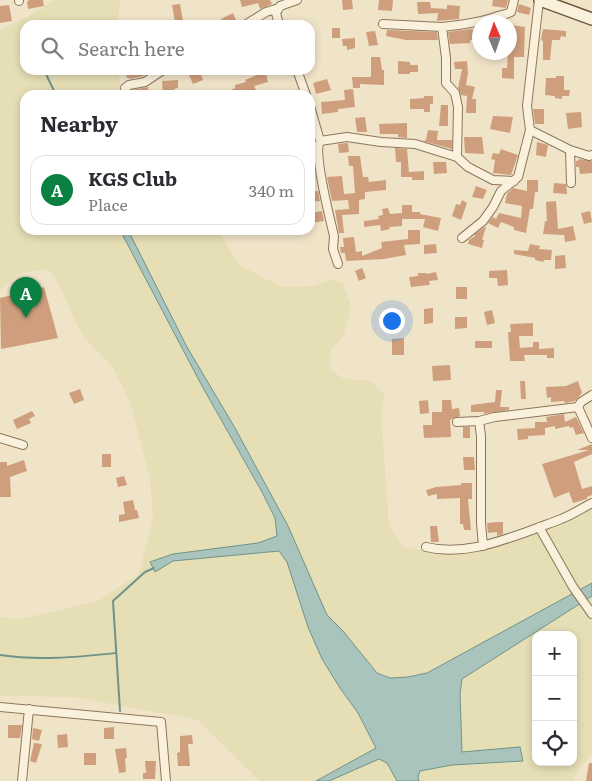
<!DOCTYPE html>
<html lang="en">
<head>
<meta charset="utf-8">
<style>
	:root { --surface:#fff; --page:#f2f2f3; --text:#2b2b33; --muted:#7c7c81; --line:#e1e1e2; --accent:#0b8043 }
	body { margin:0; font-family:Literata,serif; background:var(--page); color:var(--text) }
	.controls { position:absolute; right:15px; bottom:15px; display:grid; overflow:hidden; border-radius:10px; box-shadow:0 2px 8px #0003 }
	.controls button { width:45px; height:45px; display:grid; place-items:center; padding:0; border:0; border-bottom:1px solid var(--line); background:var(--surface); color:var(--text); font:25px sans-serif }
	.compass { position:absolute; left:472px; top:15px; width:45px; height:45px; border-radius:50%; background:var(--surface); box-shadow:0 2px 8px #0003; rotate:358deg }
	.you { position:absolute; left:391px; top:320px; width:18px; height:18px; margin:-12px; border:4px solid #fff; border-radius:50%; background:#1a73e8; box-shadow:0 0 0 8px #1a73e833 }
	.badge { display:grid; place-items:center; width:32px; height:32px; border-radius:50%; background:var(--accent); color:#fff; font-size:16px; font-weight:700 }
	.pin { position:absolute; translate:-50% -41px; filter:drop-shadow(0 1px 2px #0008) }
	.pin::after { content:''; position:absolute; top:26px; width:18px; height:15px; background:inherit; clip-path:polygon(0 0,100% 0,50% 100%) }
	.list { margin:0; padding:0; list-style:none }
	h2 { display:flex; justify-content:space-between; align-items:center; height:65px; margin:0; padding:0 20px; font-size:21px }
	h2 small { font-size:16px; font-weight:400; color:var(--muted) }
	.list li { display:grid; grid-template-columns:32px 1fr auto; gap:15px; align-items:center; box-sizing:border-box; height:70px; margin:0 10px 10px; padding:0 10px; border:1px solid var(--line); border-radius:15px }
	.list b { display:block; font-size:19px; white-space:nowrap }
	.list p { margin:0; font-size:16px; white-space:nowrap; color:var(--muted) }
	.list em { font-size:16px; font-style:normal; color:var(--muted) }
	.icon { flex:none; width:28px; height:28px; fill:none; stroke:currentColor; stroke-width:2; stroke-linecap:round; stroke-linejoin:round }
	.map { position:relative; flex:none; width:592px; height:781px; overflow:hidden }
	.search { position:absolute; background:var(--surface); box-shadow:0 2px 8px #0003; left:20px; top:20px; width:295px; height:55px; display:flex; align-items:center; gap:12px; box-sizing:border-box; padding:0 18px; border-radius:15px; color:var(--muted); font-size:19px }
	.panel { position:absolute; background:var(--surface); box-shadow:0 2px 8px #0003; left:20px; top:90px; width:295px; height:145px; border-radius:15px }
	.map>svg:first-child { display:block }
	.farmland { fill:#e6deb5; fill-rule:evenodd }
	.water { fill:#a9c4bc; stroke:#6f938a }
	.lines { fill:none; stroke-linecap:round; stroke-linejoin:round }
	.stream { stroke:#6f938a; stroke-width:2 }
	.building { fill:#cf9f7d }
	.street-casing { stroke:#8d765c; stroke-width:10 }
	.secondary-casing { stroke:#6f573f; stroke-width:14 }
	.street { stroke:#faf1dc; stroke-width:8 }
	.secondary { stroke:#faf1dc; stroke-width:11 }
</style>
</head>
<body>
<div class="map">
<svg width="592" height="781" viewBox="0 0 592 781">
	<rect width="100%" height="100%" fill="#f0e4c8"/>
	<path class="farmland" d="M 55,0 L 120,0 L 118,25 L 25,25 L 25,70 L 118,70 L 122,95 L 25,95 L 25,230 L 217,230 L 240,265 L 263,278 L 284,287 L 313,286 L 333,279 L 343,284 L 351,307 L 344,335 L 331,350 L 330,370 L 344,379 L 371,381 L 385,395 L 381,412 L 389,526 L 403,547 L 432,552 L 481,549 L 521,539 L 592,508 L 592,754 L 577,772 L 573,781 L 260,781 L 198,720 L 73,697 L 0,696 L 0,617 L 16,620 L 98,601 L 139,574 L 153,518 L 150,478 L 130,402 L 113,368 L 85,339 L 72,315 L 59,284 L 48,269 L 18,274 L 0,290 L 0,30 L 27,17 ZM 536,635 L 573,635 L 573,762 L 536,762 Z"/>
	<path class="water" d="M 120,230 L 128,230 L 187,347 L 235,428 L 288,526 L 327,615 L 343,631 L 377,673 L 390,678 L 408,677 L 427,673 L 592,583 L 592,596 L 462,679 L 460,694 L 462,752 L 520,747 L 523,761 L 452,765 L 420,771 L 418,777 L 419,781 L 397,781 L 387,763 L 379,759 L 329,781 L 316,781 L 376,748 L 358,713 L 340,688 L 322,659 L 308,627 L 287,562 L 279,551 L 173,561 L 155,572 L 150,562 L 173,554 L 258,543 L 277,536 L 275,518 L 262,492 L 202,386 Z"/>
	<g class="lines">
		<path class="stream" d="M 44,70 L 56,95
			M 0,655 C 39,661 77,657 116,653
			M 120,711 L 113,601 L 145,572 L 154,568"/>
	</g>
	<path class="building" d="M 29,0 L 43,0 L 44,6 L 28,9 L 27,2 Z
		M 240,0 L 270,0 L 272,4 L 260,9 L 258,3 L 242,7 Z
		M 342,0 L 352,0 L 353,9 L 343,10 Z
		M 379,0 L 393,0 L 392,11 L 378,10 Z
		M 493,0 L 508,0 L 506,8 L 492,6 Z
		M 417,2 L 430,2 L 431,8 L 447,9 L 447,5 L 460,6 L 459,19 L 437,21 L 438,13 L 418,14 Z
		M 180,4 L 183,21 L 175,22 L 172,5 Z
		M 519,4 L 531,8 L 529,15 L 517,12 Z
		M 9,5 L 12,21 L 0,23 L 0,6 Z
		M 233,13 L 236,20 L 232,22 L 233,25 L 224,25 L 221,19 Z
		M 510,25 L 525,27 L 524,57 L 514,57 L 514,79 L 502,78 L 502,68 L 507,68 L 508,52 L 510,52 Z
		M 332,28 L 340,28 L 340,38 L 332,38 Z
		M 471,29 L 480,29 L 480,40 L 470,40 L 470,43 L 450,44 L 448,32 Z
		M 543,29 L 566,31 L 566,37 L 561,36 L 560,40 L 552,40 L 550,60 L 543,60 L 543,41 L 541,40 Z
		M 387,30 L 437,32 L 438,40 L 406,40 L 386,36 Z
		M 375,31 L 378,45 L 369,46 L 366,32 Z
		M 355,38 L 355,48 L 347,50 L 347,46 L 343,46 L 342,39 Z
		M 371,57 L 380,57 L 382,70 L 384,70 L 384,85 L 360,84 L 360,88 L 353,88 L 352,77 L 371,77 Z
		M 398,61 L 410,62 L 410,65 L 418,65 L 418,72 L 410,72 L 410,74 L 398,74 Z
		M 467,61 L 468,73 L 466,85 L 475,87 L 472,99 L 476,99 L 476,113 L 466,113 L 467,96 L 461,95 L 458,88 L 462,69 L 455,69 L 454,62 Z
		M 125,70 L 142,70 L 144,76 L 129,79 L 129,78 L 127,78 Z
		M 195,70 L 199,70 L 203,80 L 193,84 L 188,73 Z
		M 256,70 L 265,70 L 268,82 L 254,86 L 257,92 L 250,95 L 219,95 L 235,88 L 235,85 L 246,82 L 245,80 L 257,75 Z
		M 556,76 L 564,76 L 564,90 L 570,90 L 569,96 L 562,96 L 562,99 L 555,98 L 555,96 L 545,95 L 546,78 L 556,78 Z
		M 327,79 L 331,90 L 316,94 L 313,83 Z
		M 178,80 L 178,88 L 174,89 L 173,95 L 163,95 L 162,81 Z
		M 148,87 L 149,95 L 132,95 L 131,90 Z
		M 353,89 L 355,107 L 338,109 L 338,112 L 322,114 L 321,102 L 345,100 L 344,90 Z
		M 424,96 L 433,96 L 433,104 L 430,104 L 430,112 L 424,112 L 424,109 L 410,109 L 410,99 L 424,98 Z
		M 441,105 L 448,105 L 448,126 L 439,126 Z
		M 533,109 L 544,109 L 544,124 L 535,124 Z
		M 581,112 L 582,127 L 568,129 L 566,113 Z
		M 493,116 L 513,117 L 510,133 L 490,129 Z
		M 365,117 L 367,132 L 357,132 L 355,118 Z
		M 407,123 L 407,138 L 398,137 L 398,134 L 380,134 L 379,124 Z
		M 428,130 L 438,131 L 437,140 L 452,140 L 452,149 L 423,141 L 426,140 Z
		M 464,137 L 482,137 L 484,154 L 465,153 Z
		M 537,142 L 548,145 L 546,157 L 536,155 Z
		M 348,143 L 349,152 L 339,153 L 338,144 Z
		M 395,148 L 407,149 L 409,172 L 424,171 L 424,180 L 412,180 L 412,177 L 401,177 L 401,162 L 396,162 Z
		M 501,149 L 518,155 L 511,175 L 493,173 L 495,160 L 491,159 L 493,153 L 499,154 Z
		M 348,156 L 360,156 L 363,177 L 368,177 L 369,182 L 386,180 L 386,190 L 365,192 L 365,199 L 359,200 L 359,214 L 342,215 L 344,233 L 339,233 L 335,210 L 349,209 L 348,200 L 332,201 L 327,177 L 342,176 L 344,194 L 355,193 L 353,166 L 349,166 Z
		M 579,159 L 592,161 L 592,173 L 580,174 L 579,167 L 576,167 L 576,161 L 579,160 Z
		M 433,162 L 446,162 L 447,173 L 434,174 Z
		M 527,180 L 538,180 L 538,192 L 535,192 L 533,209 L 530,209 L 526,233 L 514,230 L 514,227 L 501,222 L 498,228 L 488,223 L 493,217 L 496,219 L 499,213 L 521,218 L 522,206 L 505,203 L 507,194 L 513,188 L 527,191 Z
		M 554,183 L 566,184 L 567,194 L 553,193 Z
		M 476,186 L 487,190 L 483,199 L 472,197 Z
		M 318,191 L 320,201 L 310,202 L 310,192 Z
		M 462,200 L 467,203 L 461,220 L 452,216 L 456,204 L 460,205 Z
		M 556,201 L 558,229 L 573,226 L 576,240 L 565,242 L 564,235 L 543,234 L 545,221 L 547,221 L 546,202 Z
		M 402,205 L 412,205 L 412,212 L 420,212 L 420,214 L 441,218 L 438,231 L 423,227 L 425,219 L 402,219 L 402,226 L 389,227 L 390,229 L 381,231 L 380,225 L 364,227 L 364,221 L 379,219 L 378,216 L 383,215 L 382,209 L 388,208 L 390,214 L 402,213 Z
		M 322,211 L 324,221 L 310,223 L 310,213 Z
		M 590,211 L 592,222 L 584,224 L 581,213 Z
		M 485,227 L 486,227 L 482,240 L 484,240 L 482,248 L 468,244 L 469,240 L 473,237 L 474,237 L 475,234 Z
		M 408,230 L 420,230 L 420,244 L 404,245 L 406,255 L 384,259 L 346,261 L 345,253 L 341,253 L 340,247 L 344,247 L 343,238 L 354,237 L 356,252 L 362,251 L 362,256 L 382,248 L 381,242 L 408,239 Z
		M 436,244 L 437,253 L 424,254 L 424,245 Z
		M 530,244 L 540,246 L 539,249 L 552,250 L 551,260 L 544,260 L 543,262 L 535,260 L 535,258 L 514,254 L 514,250 L 528,251 Z
		M 565,255 L 566,268 L 555,269 L 555,256 Z
		M 362,268 L 366,278 L 359,281 L 355,271 Z
		M 507,270 L 508,285 L 498,286 L 497,278 L 489,278 L 489,271 Z
		M 436,272 L 438,280 L 429,281 L 430,285 L 411,287 L 409,277 L 418,276 L 418,273 L 426,273 L 426,274 Z
		M 44,287 L 58,338 L 1,349 L 0,298 Z
		M 456,287 L 467,287 L 467,299 L 456,299 Z
		M 433,308 L 433,323 L 424,324 L 424,309 Z
		M 492,310 L 495,323 L 487,325 L 484,312 Z
		M 455,317 L 467,317 L 467,328 L 455,329 Z
		M 533,323 L 533,336 L 519,336 L 520,348 L 533,347 L 533,342 L 539,342 L 539,349 L 554,348 L 554,358 L 547,358 L 547,355 L 524,355 L 525,361 L 510,361 L 508,332 L 511,332 L 510,324 Z
		M 404,338 L 404,355 L 392,355 L 392,339 Z
		M 475,341 L 492,341 L 492,348 L 475,348 Z
		M 450,365 L 451,380 L 433,381 L 432,366 Z
		M 520,381 L 525,381 L 526,399 L 521,399 Z
		M 578,381 L 582,393 L 575,401 L 565,403 L 564,401 L 551,402 L 551,397 L 547,398 L 546,387 L 566,386 Z
		M 80,389 L 84,400 L 74,404 L 69,393 Z
		M 496,390 L 502,390 L 500,407 L 509,407 L 509,410 L 484,414 L 484,412 L 471,412 L 471,405 L 495,402 Z
		M 428,400 L 429,413 L 420,414 L 419,401 Z
		M 442,400 L 451,400 L 452,409 L 459,408 L 460,416 L 450,420 L 451,437 L 424,438 L 423,425 L 432,425 L 432,412 L 442,412 Z
		M 32,411 L 35,416 L 29,419 L 31,423 L 17,429 L 13,420 Z
		M 564,414 L 565,422 L 576,417 L 584,433 L 576,435 L 573,427 L 570,428 L 569,426 L 555,429 L 555,426 L 545,428 L 545,435 L 528,436 L 528,439 L 518,440 L 517,429 L 535,428 L 535,422 L 547,422 L 546,417 Z
		M 463,427 L 470,427 L 470,438 L 463,438 Z
		M 592,444 L 592,454 L 574,462 L 582,489 L 592,486 L 592,495 L 587,497 L 587,499 L 573,503 L 569,492 L 554,498 L 542,464 L 589,450 L 577,450 Z
		M 102,454 L 111,454 L 111,467 L 102,467 Z
		M 463,457 L 474,457 L 475,470 L 464,470 Z
		M 24,460 L 27,471 L 10,477 L 11,497 L 0,497 L 0,462 L 7,462 L 7,466 Z
		M 124,476 L 127,485 L 118,487 L 116,478 Z
		M 461,483 L 472,483 L 472,499 L 468,499 L 471,530 L 464,530 L 463,524 L 460,524 L 460,498 L 437,499 L 437,494 L 428,496 L 426,490 L 436,487 L 461,485 Z
		M 133,500 L 135,510 L 137,510 L 139,518 L 119,522 L 119,515 L 125,514 L 123,502 Z
		M 498,522 L 503,522 L 503,534 L 497,536 L 497,532 L 488,533 L 487,523 Z
		M 430,526 L 437,526 L 439,542 L 431,542 Z
		M 8,725 L 22,725 L 20,738 L 8,738 Z
		M 114,727 L 114,739 L 104,739 L 104,728 Z
		M 33,728 L 42,730 L 39,741 L 32,739 Z
		M 67,734 L 68,747 L 58,748 L 57,735 Z
		M 192,735 L 193,744 L 188,744 L 190,766 L 178,766 L 177,753 L 180,752 L 180,736 Z
		M 34,743 L 42,744 L 36,763 L 30,761 Z
		M 126,748 L 127,758 L 125,758 L 126,772 L 119,773 L 115,749 Z
		M 84,753 L 96,753 L 96,765 L 84,765 Z
		M 145,761 L 156,761 L 155,779 L 143,779 L 143,773 L 146,773 Z
		M 589,763 L 592,763 L 592,781 L 586,781 Z"/>
	<g class="lines">
		<g class="street-casing">
			<path id="street" d="M 19,0 L 19,1
				M 514,0 L 511,12 C 505,15 500,15 495,17 C 478,23 461,25 442,27 L 446,58 L 446,83 L 455,93 L 458,107 L 457,157 L 468,167 L 493,180 L 514,181
				M 383,24 L 442,27
				M 245,25 L 266,12 L 279,8
				M 279,25 L 276,13 L 280,6 L 297,0
				M 297,70 L 306,95
				M 125,88 L 129,85 L 145,82 L 163,70
				M 310,106 L 320,141 C 313,153 330,219 334,236 L 333,249 L 338,264
				M 530,130 L 570,150 L 571,183
				M 320,141 L 347,137 L 381,142 L 415,144 L 457,157
				M 570,150 L 589,156 L 592,155
				M 462,238 L 483,221 L 493,207 L 501,191 L 518,177 L 530,130 L 527,106 L 539,0
				M 592,395 L 581,402 L 578,407 L 592,438
				M 457,422 L 479,421
				M 0,438 L 23,445
				M 539,527 L 573,587 L 592,614
				M 483,546 L 481,523 L 481,436 L 479,421 L 495,417 L 578,407
				M 426,547 C 462,556 498,542 532,530 C 541,526 552,523 561,519 C 572,515 582,508 592,503
				M 0,707 L 161,722 L 166,781
				M 22,781 L 29,709"/>
		</g>
		<g class="secondary-casing">
			<path id="secondary" d="M 540,0 L 592,19"/>
		</g>
		<use href="#street" class="street"/>
		<use href="#secondary" class="secondary"/>
	</g>
</svg>
<div class="controls">
<button>+</button>
<button>−</button>
<button><svg class="icon" aria-label="locate" viewBox="0 0 24 24"><circle cx="12" cy="12" r="6"/><path d="M12 2v4M12 18v4M2 12h4M18 12h4"/></svg></button>
</div>
<svg class="compass" viewBox="-18 -18 36 36"><path d="M0-13l5 13h-10z" fill="#e53935"/><path d="M0 13l5-13h-10z" fill="#7c7c81"/></svg>
<div class="you"></div>
<div class="pin badge" style="left:26px;top:318px">A</div>
<div class="search"><svg class="icon" aria-label="search" viewBox="0 0 24 24"><circle cx="10" cy="10" r="6"/><path d="M15 15l6 6"/></svg>Search here</div>
<section class="panel">
<h2>Nearby<small></small></h2>
<ul class="list">
<li><span class="badge">A</span><div><b>KGS Club</b><p>Place</p></div><em>340 m</em></li>
</ul>
</section>
</div>
</body>
</html>
